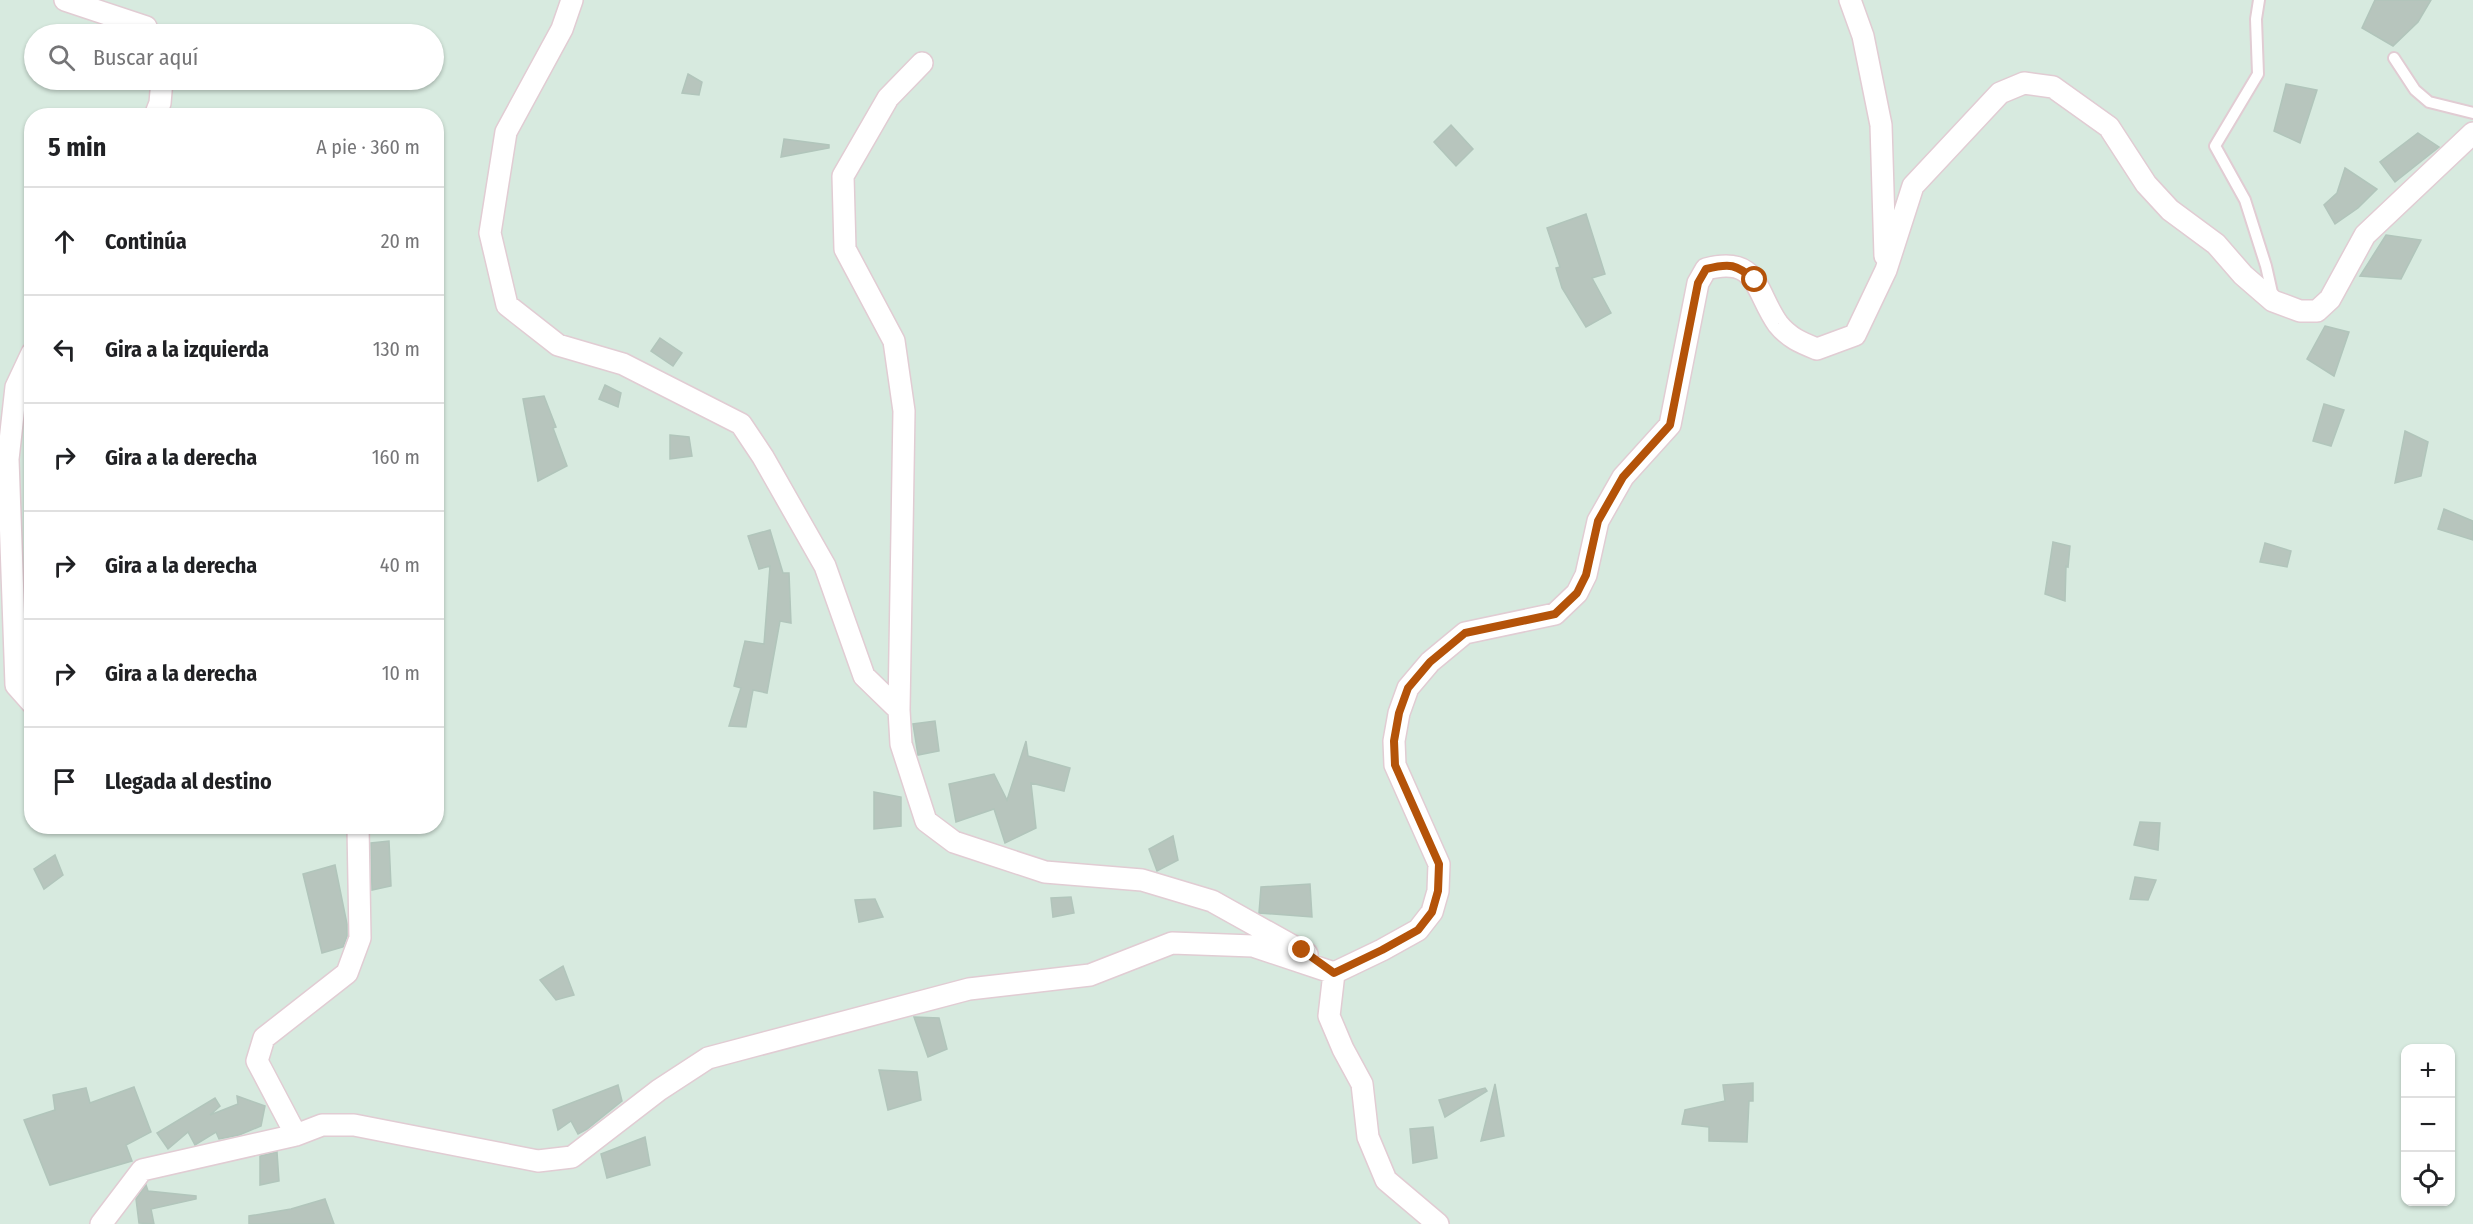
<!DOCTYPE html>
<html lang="es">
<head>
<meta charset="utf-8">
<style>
	:root { --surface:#fff; --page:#f2f2f2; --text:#202124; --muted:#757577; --line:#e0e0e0 }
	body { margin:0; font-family:"Fira Sans Condensed",sans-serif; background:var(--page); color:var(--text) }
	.controls { position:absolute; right:18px; bottom:18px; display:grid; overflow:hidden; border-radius:12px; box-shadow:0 2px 4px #0004 }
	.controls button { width:54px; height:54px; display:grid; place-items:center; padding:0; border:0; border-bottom:2px solid var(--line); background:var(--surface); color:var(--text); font:30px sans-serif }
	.stop { position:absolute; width:18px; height:18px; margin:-14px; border:4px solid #b45309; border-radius:50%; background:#fff }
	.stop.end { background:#b45309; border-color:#fff; box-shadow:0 2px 6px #0008 }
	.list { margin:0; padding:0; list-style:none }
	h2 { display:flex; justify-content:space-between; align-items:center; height:78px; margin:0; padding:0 24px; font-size:26px }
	h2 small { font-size:20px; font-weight:400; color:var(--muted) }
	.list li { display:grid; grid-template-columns:39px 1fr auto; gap:18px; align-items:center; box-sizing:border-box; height:108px; padding:0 24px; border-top:2px solid var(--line) }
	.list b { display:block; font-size:22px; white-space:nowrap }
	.list em { font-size:20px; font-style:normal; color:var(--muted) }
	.icon { flex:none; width:33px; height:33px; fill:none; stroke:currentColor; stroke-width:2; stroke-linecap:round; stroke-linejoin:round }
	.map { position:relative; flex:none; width:2473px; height:1224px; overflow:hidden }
	.search { position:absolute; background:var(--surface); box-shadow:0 2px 4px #0004; left:24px; top:24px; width:420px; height:66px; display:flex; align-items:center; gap:15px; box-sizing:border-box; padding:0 21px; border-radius:33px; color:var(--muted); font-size:22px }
	.panel { position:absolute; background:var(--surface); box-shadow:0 2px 4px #0004; left:24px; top:108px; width:420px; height:726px; border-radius:24px }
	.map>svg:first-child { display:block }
	.building { fill:#b7c5bd; stroke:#b1c5bb; stroke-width:1.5 }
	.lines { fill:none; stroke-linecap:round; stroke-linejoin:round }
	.lane-casing { stroke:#e1ccd3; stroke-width:14 }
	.street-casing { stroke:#e1ccd3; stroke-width:24 }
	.lane { stroke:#fff; stroke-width:10 }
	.street { stroke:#fff; stroke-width:21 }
	.route { stroke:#b45309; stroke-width:8 }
</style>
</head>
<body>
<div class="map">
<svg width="2473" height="1224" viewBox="0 0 2473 1224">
	<rect width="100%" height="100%" fill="#d7eadf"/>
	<path class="building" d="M 2375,0 L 2431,0 L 2418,22 L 2393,46 L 2362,28 Z
		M 688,74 L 702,82 L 699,95 L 682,93 Z
		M 2286,84 L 2317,90 L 2300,143 L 2274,131 Z
		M 1451,125 L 1473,149 L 1456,166 L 1434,142 Z
		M 2418,133 L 2439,147 L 2395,182 L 2380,162 Z
		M 784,139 L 829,145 L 829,148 L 781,157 Z
		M 2345,168 L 2377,189 L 2358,208 L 2335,224 L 2324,205 L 2337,193 Z
		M 1586,214 L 1605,274 L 1592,278 L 1611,313 L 1586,327 L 1562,288 L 1556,268 L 1560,267 L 1547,228 Z
		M 2386,235 L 2421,240 L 2401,279 L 2360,276 Z
		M 2325,326 L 2349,332 L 2334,376 L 2307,359 Z
		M 660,338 L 682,353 L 673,366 L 651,351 Z
		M 605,385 L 621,393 L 618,407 L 599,399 Z
		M 544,396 L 556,427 L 553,428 L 567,466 L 538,481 L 523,399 Z
		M 2324,404 L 2344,410 L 2331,446 L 2313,441 Z
		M 2405,431 L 2428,442 L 2421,476 L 2395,483 Z
		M 670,435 L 689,437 L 692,456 L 670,459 Z
		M 2444,509 L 2473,521 L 2473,540 L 2438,529 Z
		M 770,530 L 783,573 L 789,573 L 791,623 L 780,621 L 767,693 L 753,690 L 746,727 L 729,726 L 741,688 L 734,686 L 745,641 L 764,644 L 770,566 L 759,569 L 748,536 Z
		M 2053,542 L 2070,546 L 2068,567 L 2066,566 L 2065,601 L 2045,594 Z
		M 2265,543 L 2291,551 L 2287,567 L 2260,562 Z
		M 935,721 L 939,751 L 918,755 L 913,724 Z
		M 1026,741 L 1028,756 L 1070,768 L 1064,791 L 1031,783 L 1036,828 L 1005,843 L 994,809 L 956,822 L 949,784 L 994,774 L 1007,800 Z
		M 874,792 L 901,797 L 901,826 L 874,829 Z
		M 2140,822 L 2160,823 L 2158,850 L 2134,845 Z
		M 1173,836 L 1178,860 L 1157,871 L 1149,849 Z
		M 389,841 L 391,886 L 372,890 L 371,843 Z
		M 55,855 L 63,875 L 44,889 L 34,869 Z
		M 335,865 L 347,924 L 347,936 L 343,947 L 322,953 L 303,874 Z
		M 2135,877 L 2156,880 L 2148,900 L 2130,899 Z
		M 1310,884 L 1312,917 L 1259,913 L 1261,887 Z
		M 1071,897 L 1074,913 L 1053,917 L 1051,898 Z
		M 875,899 L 883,917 L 859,922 L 855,900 Z
		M 563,966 L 574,995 L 556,1000 L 540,980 Z
		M 914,1017 L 939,1018 L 947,1049 L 928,1057 Z
		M 879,1070 L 917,1072 L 921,1100 L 888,1110 Z
		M 1753,1083 L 1753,1101 L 1749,1101 L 1747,1142 L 1709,1141 L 1709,1127 L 1682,1124 L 1685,1110 L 1725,1101 L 1723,1085 Z
		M 1495,1084 L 1504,1136 L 1481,1141 Z
		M 618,1085 L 622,1101 L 587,1129 L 578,1134 L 571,1121 L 558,1130 L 553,1110 Z
		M 134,1087 L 151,1132 L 126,1145 L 132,1161 L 50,1185 L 24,1120 L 55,1110 L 53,1095 L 86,1088 L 90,1103 Z
		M 1485,1088 L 1487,1091 L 1445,1117 L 1439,1100 Z
		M 237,1096 L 265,1106 L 261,1126 L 239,1135 L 219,1139 L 216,1132 L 195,1145 L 188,1132 L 168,1149 L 157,1133 L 215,1098 L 220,1106 L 210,1115 L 238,1104 Z
		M 1433,1127 L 1437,1158 L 1413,1163 L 1410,1129 Z
		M 645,1137 L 650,1165 L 607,1178 L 601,1154 Z
		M 277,1152 L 279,1181 L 260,1185 L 260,1156 Z
		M 146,1185 L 148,1191 L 196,1196 L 196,1199 L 151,1209 L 154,1224 L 139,1223 L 136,1199 Z
		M 325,1199 L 334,1224 L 249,1224 L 249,1216 L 291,1209 Z"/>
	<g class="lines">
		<g class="lane-casing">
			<path id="lane" d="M 2259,0 L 2256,19 L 2258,74 L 2215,146 L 2245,200 L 2266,266 L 2273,297
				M 2394,58 L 2415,90 L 2429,102 L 2473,113"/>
		</g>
		<g class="street-casing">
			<path id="street" d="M 65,0 L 146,27 L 149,34
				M 572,0 L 562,29 L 506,132 L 490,233 L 507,305 L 558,345 L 623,364 L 741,424 L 763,457 L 825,566 L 864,676 L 899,710
				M 1850,0 L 1863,36 L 1881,125 L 1885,256
				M 922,63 L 888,98 L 843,176 L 845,249 L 894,341 L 904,411 L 899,710 L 901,744 L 926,821 L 954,842 L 1045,872 L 1142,880 L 1212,901 L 1307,954
				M 155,116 L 160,103 L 162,80
				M 32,353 L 16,387 L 8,459 L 16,685 L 32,703
				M 1334,973 L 1329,1016 L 1343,1049 L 1362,1084 L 1368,1137 L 1386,1180 L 1438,1224
				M 296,1135 L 257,1061 L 264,1038 L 347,973 L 360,938 L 358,826
				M 101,1224 L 142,1170 L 296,1135 L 322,1125 L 354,1125 L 538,1161 L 572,1157 L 659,1090 L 708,1058 L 969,989 L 1090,975 L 1172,943 L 1253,946 L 1334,973 L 1382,950 L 1418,930 L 1432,912 L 1438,891 L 1439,864 L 1395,765 L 1394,741 L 1399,713 L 1408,688 L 1430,662 L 1465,633 L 1555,614 L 1577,593 L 1586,575 L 1598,521 L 1623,477 L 1670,425 L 1698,283 L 1706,269 C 1759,255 1755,292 1778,324 C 1789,338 1802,343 1817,349 L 1855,335 L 1886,270 L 1913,186 L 2000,93 L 2024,83 L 2053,87 L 2109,127 L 2146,184 L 2170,210 L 2216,244 L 2243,275 L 2273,301 L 2300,311 L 2317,311 L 2330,299 L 2365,235 L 2473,133"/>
		</g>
		<use href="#lane" class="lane"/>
		<use href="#street" class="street"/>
	</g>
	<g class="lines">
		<path class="route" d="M 1302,950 L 1334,973 L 1382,950 L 1418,930 L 1432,912 L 1438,891 L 1439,864 L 1395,765 L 1394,741 L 1399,713 L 1408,688 L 1430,662 L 1465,633 L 1555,614 L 1577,593 L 1586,575 L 1598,521 L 1623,477 L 1670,425 L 1698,283 L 1706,269 C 1730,263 1736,264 1755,280"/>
	</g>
</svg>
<div class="controls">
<button>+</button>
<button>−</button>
<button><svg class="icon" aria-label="locate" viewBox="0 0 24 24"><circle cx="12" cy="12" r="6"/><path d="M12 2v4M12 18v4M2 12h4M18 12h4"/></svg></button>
</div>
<div class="stop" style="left:1755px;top:280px"></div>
<div class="stop end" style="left:1302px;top:950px"></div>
<div class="search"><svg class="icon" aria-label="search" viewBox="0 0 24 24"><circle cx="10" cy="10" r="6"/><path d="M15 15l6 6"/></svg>Buscar aquí</div>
<section class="panel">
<h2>5 min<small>A pie · 360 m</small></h2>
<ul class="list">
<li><svg class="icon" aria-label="ahead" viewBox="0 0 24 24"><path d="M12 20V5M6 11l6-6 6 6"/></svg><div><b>Continúa</b></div><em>20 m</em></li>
<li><svg class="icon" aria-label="left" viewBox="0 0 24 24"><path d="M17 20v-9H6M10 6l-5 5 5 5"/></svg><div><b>Gira a la izquierda</b></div><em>130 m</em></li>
<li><svg class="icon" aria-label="right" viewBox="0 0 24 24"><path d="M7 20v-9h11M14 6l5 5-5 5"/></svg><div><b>Gira a la derecha</b></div><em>160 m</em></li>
<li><svg class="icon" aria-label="right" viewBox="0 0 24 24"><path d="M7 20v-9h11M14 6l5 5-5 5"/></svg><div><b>Gira a la derecha</b></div><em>40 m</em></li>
<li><svg class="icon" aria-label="right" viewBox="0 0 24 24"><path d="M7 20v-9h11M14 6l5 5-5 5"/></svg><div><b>Gira a la derecha</b></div><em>10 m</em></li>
<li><svg class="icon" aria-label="arrive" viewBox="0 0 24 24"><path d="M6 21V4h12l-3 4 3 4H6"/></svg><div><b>Llegada al destino</b></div></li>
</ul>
</section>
</div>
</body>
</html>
